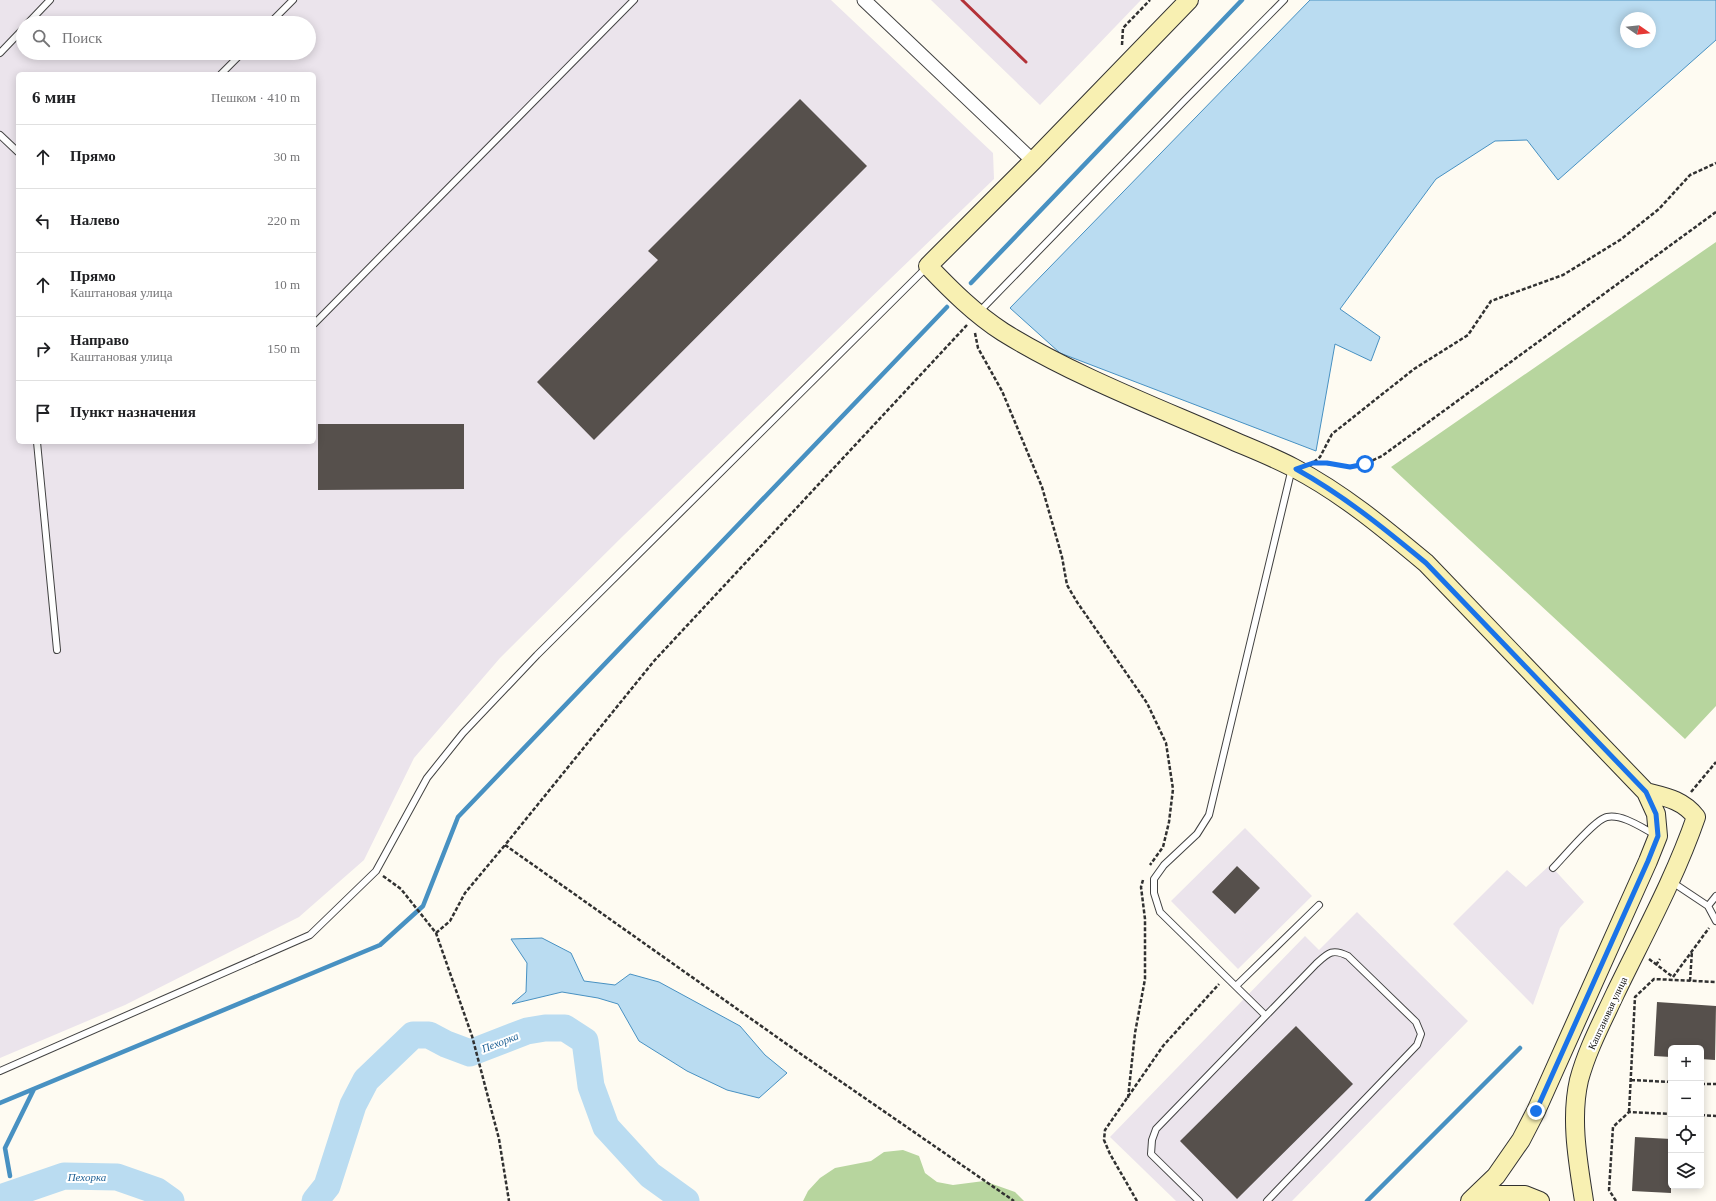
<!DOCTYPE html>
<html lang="ru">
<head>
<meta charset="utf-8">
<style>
	:root { --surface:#fff; --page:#f2f2f2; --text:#202124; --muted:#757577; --line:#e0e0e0 }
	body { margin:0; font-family:Georgia,serif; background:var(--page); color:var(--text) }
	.controls { position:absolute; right:12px; bottom:12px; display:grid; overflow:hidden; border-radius:6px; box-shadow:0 2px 10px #0003 }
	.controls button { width:36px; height:36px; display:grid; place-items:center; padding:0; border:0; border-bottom:1px solid var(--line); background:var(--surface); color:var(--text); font:20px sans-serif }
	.compass { position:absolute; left:1620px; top:12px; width:36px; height:36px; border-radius:50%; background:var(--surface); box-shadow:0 2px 10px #0003; rotate:104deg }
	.stop { position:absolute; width:12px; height:12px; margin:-9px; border:3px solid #1a73e8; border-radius:50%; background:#fff }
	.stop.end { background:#1a73e8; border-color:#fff; box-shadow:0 1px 4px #0008 }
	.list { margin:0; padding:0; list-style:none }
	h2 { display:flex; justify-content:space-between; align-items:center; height:52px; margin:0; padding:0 16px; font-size:17px }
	h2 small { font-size:13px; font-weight:400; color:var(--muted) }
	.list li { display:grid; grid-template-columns:26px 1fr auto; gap:12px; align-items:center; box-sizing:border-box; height:64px; padding:0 16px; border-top:1px solid var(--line) }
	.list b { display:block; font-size:15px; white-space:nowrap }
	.list p { margin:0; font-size:13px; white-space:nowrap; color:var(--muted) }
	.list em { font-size:13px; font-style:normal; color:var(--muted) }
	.icon { flex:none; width:22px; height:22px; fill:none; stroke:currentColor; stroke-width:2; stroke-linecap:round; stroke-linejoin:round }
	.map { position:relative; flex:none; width:1716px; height:1201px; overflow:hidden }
	.search { position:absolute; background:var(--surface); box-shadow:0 2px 10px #0003; left:16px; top:16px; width:300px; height:44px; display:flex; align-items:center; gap:10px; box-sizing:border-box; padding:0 14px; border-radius:22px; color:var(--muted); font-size:15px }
	.panel { position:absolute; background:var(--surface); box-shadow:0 2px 10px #0003; left:16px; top:72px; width:300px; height:372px; border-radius:6px }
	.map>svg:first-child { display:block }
	.industrial { fill:#ebe4ec; fill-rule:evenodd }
	.forest { fill:#b7d59e }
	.water { fill:#badcf1; stroke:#4891c2; fill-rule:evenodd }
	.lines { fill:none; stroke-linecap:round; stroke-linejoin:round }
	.stream { stroke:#4891c2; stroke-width:4.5 }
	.river { stroke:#badcf1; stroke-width:27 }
	.building { fill:#56504c }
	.lane-casing { stroke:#424242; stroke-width:8 }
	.street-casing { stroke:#424242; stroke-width:15 }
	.secondary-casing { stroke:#313131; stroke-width:20 }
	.path { stroke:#313131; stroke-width:2.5; stroke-dasharray:4 2; stroke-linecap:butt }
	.lane { stroke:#fff; stroke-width:6 }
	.street { stroke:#fff; stroke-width:13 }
	.secondary { stroke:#f8f0b2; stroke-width:18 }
	.rail { stroke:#b33238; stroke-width:3 }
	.route { stroke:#1a73e8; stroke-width:5 }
	.labels { text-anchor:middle; stroke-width:4; stroke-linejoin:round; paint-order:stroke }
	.street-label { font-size:10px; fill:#0f0f0f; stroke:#fff }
	.water-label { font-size:11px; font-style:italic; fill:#226396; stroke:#fff }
</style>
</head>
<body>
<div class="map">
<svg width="1716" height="1201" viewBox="0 0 1716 1201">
	<rect width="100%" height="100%" fill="#fefbf2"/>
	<path class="industrial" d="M 0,0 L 831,0 L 993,153 L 994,179 L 623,536 L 500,658 L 414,758 L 364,860 L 299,917 L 125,1005 L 0,1058 ZM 23,23 L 309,23 L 309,53 L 23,53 ZM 18,74 L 314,74 L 314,442 L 18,442 Z
		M 931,0 L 1141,0 L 1040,105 Z
		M 1245,828 L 1312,896 L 1238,969 L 1171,901 Z
		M 1550,865 L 1584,902 L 1560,928 L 1533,1005 L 1453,924 L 1507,870 L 1526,887 Z
		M 1357,912 L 1468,1021 L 1292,1201 L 1176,1201 L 1110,1137 L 1305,936 L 1319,950 Z"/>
	<path class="forest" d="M 1716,242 L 1716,706 L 1685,739 L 1391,467 Z
		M 903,1150 L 919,1156 L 925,1173 L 937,1182 L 953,1185 L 984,1181 L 1015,1192 L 1024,1201 L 803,1201 L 808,1191 L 820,1178 L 835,1168 L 871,1161 L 884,1152 Z"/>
	<path class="water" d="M 1310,0 L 1716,0 L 1716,40 L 1558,180 L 1527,140 L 1495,141 L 1436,179 L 1340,309 L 1380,337 L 1371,361 L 1335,344 L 1316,451 L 1060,353 L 1010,308 ZM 1626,18 L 1650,18 L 1650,42 L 1626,42 Z
		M 542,938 L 571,953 L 584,981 L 615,985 L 630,974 L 659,982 L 740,1026 L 765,1055 L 787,1073 L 759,1098 L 727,1090 L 687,1071 L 639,1041 L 618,1004 L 598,998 L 562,992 L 512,1004 L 526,992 L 527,963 L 511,939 Z"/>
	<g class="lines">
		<path class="stream" d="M 971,283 L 1242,0
			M 0,1103 L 380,945 L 423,906 L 458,817 L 947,307
			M 10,1176 L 5,1148 L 34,1089
			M 1367,1201 L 1520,1048"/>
		<path class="river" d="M 0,1198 L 64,1176 L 117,1177 L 157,1191 L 171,1201
			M 315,1201 L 327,1186 L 353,1105 L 366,1080 L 413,1035 L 429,1035 L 446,1044 L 470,1053 L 527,1031 L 545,1028 L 565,1028 L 585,1041 L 591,1086 L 606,1127 L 650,1175 L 686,1201"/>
	</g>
	<path class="building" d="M 800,99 L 867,166 L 594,440 L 537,382 L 658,260 L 648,251 Z
		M 318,424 L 464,424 L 464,489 L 318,490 Z
		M 1237,866 L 1260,888 L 1235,914 L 1212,892 Z
		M 1657,1002 L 1716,1006 L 1715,1060 L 1701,1059 L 1701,1048 L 1671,1048 L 1671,1057 L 1654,1056 Z
		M 1296,1026 L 1353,1084 L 1237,1199 L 1180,1141 Z
		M 1635,1137 L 1671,1139 L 1671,1193 L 1632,1191 Z"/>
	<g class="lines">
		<g class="lane-casing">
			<path id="lane" d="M 28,23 L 50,0
				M 270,23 L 293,0
				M 0,53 L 23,29
				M 221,74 L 242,53
				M 0,135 L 18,152
				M 979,312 L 1184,101 L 1284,0
				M 314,324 L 634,0
				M 37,442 L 57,650
				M 1553,868 C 1563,858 1595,819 1607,817 C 1623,814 1642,828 1656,835
				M 1672,882 L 1708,906 L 1716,896
				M 1708,906 L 1716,921
				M 1236,986 L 1319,905
				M 1265,1015 L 1160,912 L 1154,893 L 1154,879 L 1164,865 L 1197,834 L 1209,815 L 1292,468
				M 0,1071 L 310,935 L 376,871 L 427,778 L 463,733 L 537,655 L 927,267
				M 1199,1201 L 1151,1154 L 1152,1140 L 1156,1129 L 1316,964 C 1328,953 1332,948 1348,956 L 1416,1022 L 1421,1034 L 1417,1045 L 1267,1201"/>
		</g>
		<g class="street-casing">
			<path id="street" d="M 864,0 L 1033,161"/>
		</g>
		<g class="secondary-casing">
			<path id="secondary" d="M 1189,0 L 1033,161 L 928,266 C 951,290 975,314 1003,332 C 1074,376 1159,408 1236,442 C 1255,450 1275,458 1294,468 C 1342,493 1384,528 1426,563 L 1646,792 C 1666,797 1683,800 1696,817 C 1675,878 1643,936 1615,994 C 1602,1022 1587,1050 1579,1080 C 1570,1119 1578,1162 1584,1201
				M 1470,1201 L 1496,1176 L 1521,1140 L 1536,1111 L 1648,861 L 1658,836 L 1656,814 L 1646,792
				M 1478,1201 L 1493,1195 L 1525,1195 L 1540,1201"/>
		</g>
		<path class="path" d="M 1122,45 L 1123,28 L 1150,0
			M 967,325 L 654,661 L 505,845 L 798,1052 L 1014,1201
			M 975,333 L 978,348 L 1002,391 L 1042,487 L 1062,557 L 1067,585 L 1077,602 L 1147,703 L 1166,743 L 1173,789 L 1169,822 L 1163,847 L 1150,865
			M 1314,462 L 1320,457 L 1332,434 L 1414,369 L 1468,335 L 1491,301 L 1563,275 L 1620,240 L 1659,209 L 1690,175 L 1716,163
			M 1320,463 L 1350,467 L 1365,464 L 1382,456 L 1716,212
			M 1691,792 L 1716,762
			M 383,876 L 401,889 L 436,933 L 472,1036 L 499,1139 L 509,1201
			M 436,933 L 450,921 L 465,893 L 505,845
			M 1649,959 L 1673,977 L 1709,928
			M 1656,965 L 1660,959
			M 1690,981 L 1692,951
			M 1631,1080 L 1671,1082
			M 1701,1084 L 1716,1084
			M 1128,1098 L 1135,1033 L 1145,979 L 1145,919 L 1141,887 L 1143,880
			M 1629,1112 L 1635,997 L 1654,979 L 1716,982
			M 1701,1115 L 1716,1116
			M 1137,1201 L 1110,1154 L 1104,1140 L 1105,1130 L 1163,1046 L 1219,984
			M 1616,1201 L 1609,1190 L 1613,1127 L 1629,1112 L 1671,1114"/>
		<use href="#lane" class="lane"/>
		<use href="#street" class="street"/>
		<use href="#secondary" class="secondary"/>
		<path class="rail" d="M 962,0 L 1026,62"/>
	</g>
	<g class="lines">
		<path class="route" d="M 1365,464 L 1350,467 L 1327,463 L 1313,463 L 1296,469 C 1343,495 1385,529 1426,563 L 1646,792 L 1656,814 L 1658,836 L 1648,861 L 1536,1111"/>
	</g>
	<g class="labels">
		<g class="street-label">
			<text transform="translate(1607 1013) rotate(-65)" y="4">Каштановая улица</text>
		</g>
		<g class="water-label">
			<text transform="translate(500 1042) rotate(-21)" y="4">Пехорка</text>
			<text x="87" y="1181">Пехорка</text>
		</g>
	</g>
</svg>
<div class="controls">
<button>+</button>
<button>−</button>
<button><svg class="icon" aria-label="locate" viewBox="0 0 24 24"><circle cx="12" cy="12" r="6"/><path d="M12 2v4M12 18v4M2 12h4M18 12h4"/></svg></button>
<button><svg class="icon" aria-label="layers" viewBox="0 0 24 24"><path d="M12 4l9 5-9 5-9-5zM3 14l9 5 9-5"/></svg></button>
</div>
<svg class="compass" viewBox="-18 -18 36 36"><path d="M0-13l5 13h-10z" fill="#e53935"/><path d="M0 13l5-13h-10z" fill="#757577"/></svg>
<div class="stop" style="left:1365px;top:464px"></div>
<div class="stop end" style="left:1536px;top:1111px"></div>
<div class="search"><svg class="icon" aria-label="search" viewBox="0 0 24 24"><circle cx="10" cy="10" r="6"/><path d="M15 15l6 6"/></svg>Поиск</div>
<section class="panel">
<h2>6 мин<small>Пешком · 410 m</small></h2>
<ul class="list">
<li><svg class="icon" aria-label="ahead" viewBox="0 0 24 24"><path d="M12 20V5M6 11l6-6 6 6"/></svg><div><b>Прямо</b></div><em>30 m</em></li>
<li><svg class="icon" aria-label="left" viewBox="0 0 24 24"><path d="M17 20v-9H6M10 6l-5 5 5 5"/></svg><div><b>Налево</b></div><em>220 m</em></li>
<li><svg class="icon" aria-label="ahead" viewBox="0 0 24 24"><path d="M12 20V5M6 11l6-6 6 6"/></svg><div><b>Прямо</b><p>Каштановая улица</p></div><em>10 m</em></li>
<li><svg class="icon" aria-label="right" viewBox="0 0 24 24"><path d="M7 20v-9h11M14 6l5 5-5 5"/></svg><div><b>Направо</b><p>Каштановая улица</p></div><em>150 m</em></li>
<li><svg class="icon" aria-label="arrive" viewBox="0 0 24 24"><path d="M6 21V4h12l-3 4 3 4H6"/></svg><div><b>Пункт назначения</b></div></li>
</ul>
</section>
</div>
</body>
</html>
